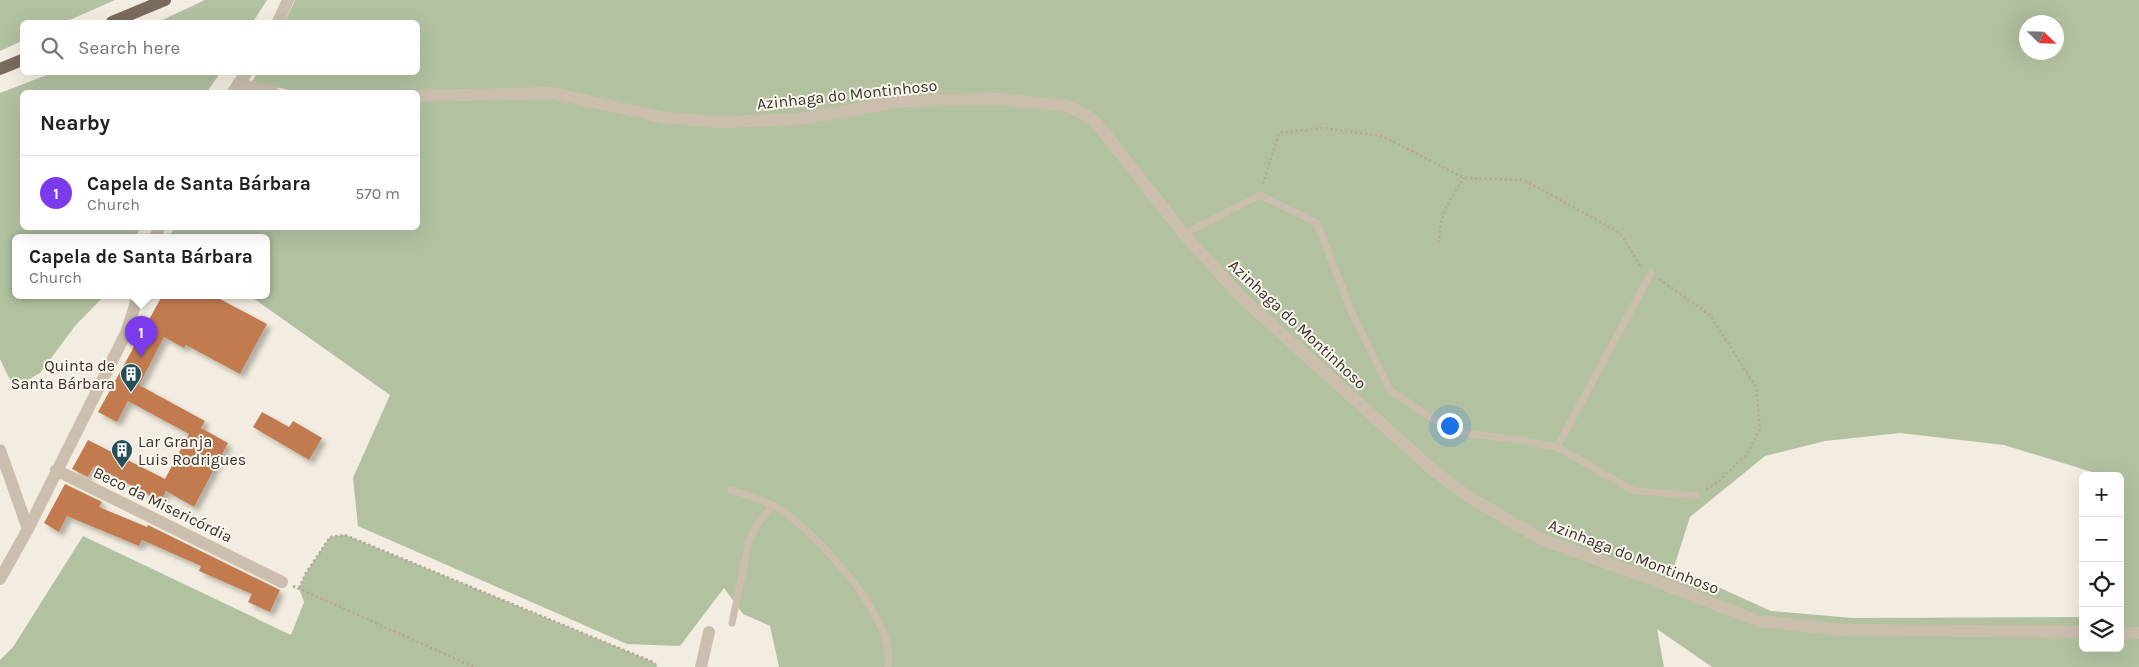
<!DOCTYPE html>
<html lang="en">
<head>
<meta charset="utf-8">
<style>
	:root { --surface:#fff; --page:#f2f2f2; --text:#202124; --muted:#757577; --line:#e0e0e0; --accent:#7c3aed }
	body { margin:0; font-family:Karla,sans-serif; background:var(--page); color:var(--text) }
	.controls { position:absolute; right:15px; bottom:15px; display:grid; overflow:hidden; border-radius:8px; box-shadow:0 5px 20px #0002 }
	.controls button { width:45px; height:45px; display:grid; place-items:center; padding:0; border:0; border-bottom:1px solid var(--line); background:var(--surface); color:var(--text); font:25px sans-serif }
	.compass { position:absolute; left:2019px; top:15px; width:45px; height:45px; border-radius:50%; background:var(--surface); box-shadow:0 5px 20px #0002; rotate:113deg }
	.you { position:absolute; left:1449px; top:425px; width:18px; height:18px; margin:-12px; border:4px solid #fff; border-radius:50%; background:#1a73e8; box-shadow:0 0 0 8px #1a73e833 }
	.badge { display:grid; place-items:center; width:32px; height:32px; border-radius:50%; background:var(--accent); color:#fff; font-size:16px; font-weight:700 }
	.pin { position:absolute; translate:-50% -41px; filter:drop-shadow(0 1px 2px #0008) }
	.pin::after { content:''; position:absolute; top:26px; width:18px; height:15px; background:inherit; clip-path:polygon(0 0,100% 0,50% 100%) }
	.popup { position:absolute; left:12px; top:234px; width:258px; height:65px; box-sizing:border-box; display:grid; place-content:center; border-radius:8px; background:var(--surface); filter:drop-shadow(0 1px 4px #0005); font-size:16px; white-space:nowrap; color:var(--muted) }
	.popup b { font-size:19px; color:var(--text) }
	.popup::after { content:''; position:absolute; left:50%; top:100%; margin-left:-10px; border:10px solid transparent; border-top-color:var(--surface) }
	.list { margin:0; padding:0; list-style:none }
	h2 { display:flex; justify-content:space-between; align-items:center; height:65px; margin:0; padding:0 20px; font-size:21px }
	h2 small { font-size:16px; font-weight:400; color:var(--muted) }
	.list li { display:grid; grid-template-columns:32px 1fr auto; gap:15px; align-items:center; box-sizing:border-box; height:75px; padding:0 20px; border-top:1px solid var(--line) }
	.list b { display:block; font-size:19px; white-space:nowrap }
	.list p { margin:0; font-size:16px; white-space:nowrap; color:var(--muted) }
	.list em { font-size:16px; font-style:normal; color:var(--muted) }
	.icon { flex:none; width:28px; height:28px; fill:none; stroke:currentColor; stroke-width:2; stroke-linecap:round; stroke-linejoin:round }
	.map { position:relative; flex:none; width:2139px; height:667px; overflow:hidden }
	.search { position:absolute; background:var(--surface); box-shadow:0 5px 20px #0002; left:20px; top:20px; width:400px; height:55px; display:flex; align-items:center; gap:12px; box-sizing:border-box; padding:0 18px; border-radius:8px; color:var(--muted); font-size:19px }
	.panel { position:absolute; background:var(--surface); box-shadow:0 5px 20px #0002; left:20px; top:90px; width:400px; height:140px; border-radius:8px }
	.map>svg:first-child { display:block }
	.green { fill:#b2c2a1; fill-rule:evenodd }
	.building { fill:#c27a50; filter:url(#shadow) }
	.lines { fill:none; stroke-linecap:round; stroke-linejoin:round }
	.path { stroke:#b7a997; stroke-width:2.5; stroke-dasharray:2.5 2.5; stroke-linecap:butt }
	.service { stroke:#cbbead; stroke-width:7 }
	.minor { stroke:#cbbead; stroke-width:12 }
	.primary { stroke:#7b6b5d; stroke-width:12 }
	.labels { text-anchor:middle; stroke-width:4; stroke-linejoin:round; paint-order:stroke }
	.street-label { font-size:16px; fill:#39312b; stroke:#faf6ed }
	.poi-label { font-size:16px; fill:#39312b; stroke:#faf6ed; text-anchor:end }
</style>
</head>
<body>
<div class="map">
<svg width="2139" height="667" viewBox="0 0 2139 667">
	<defs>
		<filter id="shadow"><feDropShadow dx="4.5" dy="4.5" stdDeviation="2.5" flood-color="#0004"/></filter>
	</defs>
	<rect width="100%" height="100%" fill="#f3ede1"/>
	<path class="green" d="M 0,0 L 115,0 L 65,22 L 22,22 L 22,41 L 0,51 Z
		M 205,0 L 267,0 L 253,22 L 158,22 Z
		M 295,0 L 2139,0 L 2139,667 L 1712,667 L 1657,629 L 1664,667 L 779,667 L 770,626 L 743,614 L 724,588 L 680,646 L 627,644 L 358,526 L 353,478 L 390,395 L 250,296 L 266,296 L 266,238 L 169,238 L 174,228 L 418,228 L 418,92 L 297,92 L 252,82 L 257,73 L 418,72 L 418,22 L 285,22 ZM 2026,22 L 2056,22 L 2056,52 L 2026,52 ZM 1900,433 L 2004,445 L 2105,476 L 2120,476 L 2120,648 L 2083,648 L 2083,617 L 1853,618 L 1771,611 L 1674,567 L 1690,517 L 1765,456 L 1825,441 Z
		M 52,73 L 220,73 L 207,92 L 22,92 L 22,228 L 140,228 L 135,238 L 16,238 L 16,296 L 104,296 L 75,326 L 40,373 L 14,388 L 0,359 L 0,93 Z
		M 345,535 L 653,662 L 658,667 L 0,667 L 0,660 L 13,647 L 83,536 L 291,635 L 304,602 L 299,588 L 306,573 L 330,537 Z"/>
	<path class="building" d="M 162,296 L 214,296 L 267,324 L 240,374 L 186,345 L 184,348 L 164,337 L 139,385 L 205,421 L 201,428 L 228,443 L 194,507 L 166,491 L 161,501 L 94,466 L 88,477 L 72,469 L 88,440 L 165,479 L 189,434 L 128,401 L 117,422 L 98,412 Z
		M 262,412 L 289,427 L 293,421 L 322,438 L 309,460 L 253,427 Z
		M 65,484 L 102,502 L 99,507 L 147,527 L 148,525 L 280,590 L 270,612 L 248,602 L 252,594 L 199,571 L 201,566 L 142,540 L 139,546 L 67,516 L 59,532 L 44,523 Z"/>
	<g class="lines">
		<path class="path" d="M 1263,184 L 1279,133 L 1322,128 L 1382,136 L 1464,178 L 1524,180 L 1620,233 L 1642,268
			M 1439,243 C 1440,212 1448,203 1464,178
			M 1659,279 L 1710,315 L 1756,387 L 1760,429 L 1747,454 L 1717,483 L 1704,491
			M 293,586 L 474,667
			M 299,588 L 306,573 L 330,537 L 345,535 L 653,662 L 658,667"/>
		<path class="service" d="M 1184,234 L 1260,195 L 1317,223 L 1352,313 L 1390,390 L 1452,432 L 1515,439 L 1557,447 L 1634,491 L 1696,495
			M 1557,447 L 1651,273
			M 731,490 C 749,496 769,501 784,512 C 820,537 898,622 888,667
			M 732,623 L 749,541 C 755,526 762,516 774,506"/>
		<path class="minor" d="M 278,22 L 288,0
			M 238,84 L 273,92
			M 233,92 L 247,72
			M 418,96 L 552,93 L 666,118 L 721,122 L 801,119 L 904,101 L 997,99 L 1068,106 L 1094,120 L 1184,234 L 1240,296 L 1434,471 L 1469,497 L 1543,540 L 1638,574 L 1758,621 L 1842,630 L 2083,632
			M 155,238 L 159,228
			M 0,450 L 28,529
			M 56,470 L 282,582
			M 0,579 L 28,529 L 126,333 L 138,296
			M 2120,633 L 2139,633
			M 701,667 L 709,632"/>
		<path class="primary" d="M 112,22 L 165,0
			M 0,69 L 22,60"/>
	</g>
	<defs>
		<g id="building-pin" transform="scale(1.125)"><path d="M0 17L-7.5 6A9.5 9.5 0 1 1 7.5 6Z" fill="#224f5a" stroke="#faf6ed"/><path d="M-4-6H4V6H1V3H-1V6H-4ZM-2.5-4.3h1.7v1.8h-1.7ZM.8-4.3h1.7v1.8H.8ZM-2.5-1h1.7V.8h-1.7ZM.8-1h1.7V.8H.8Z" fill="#fff"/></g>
	</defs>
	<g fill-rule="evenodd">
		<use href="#building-pin" x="131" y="374"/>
		<use href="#building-pin" x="122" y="450"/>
	</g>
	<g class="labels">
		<g class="street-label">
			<text transform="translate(847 94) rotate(-6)" y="6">Azinhaga do Montinhoso</text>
			<text transform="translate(1298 324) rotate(43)" y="6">Azinhaga do Montinhoso</text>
			<text transform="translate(163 504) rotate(26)" y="6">Beco da Misericórdia</text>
			<text transform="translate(1634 556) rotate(21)" y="6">Azinhaga do Montinhoso</text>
		</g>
		<g class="poi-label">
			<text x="115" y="371">Quinta de<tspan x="115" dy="18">Santa Bárbara</tspan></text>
			<text x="138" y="447" text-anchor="start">Lar Granja<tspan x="138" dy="18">Luis Rodrigues</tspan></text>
		</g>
	</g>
</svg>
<div class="controls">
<button>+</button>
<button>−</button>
<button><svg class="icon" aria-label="locate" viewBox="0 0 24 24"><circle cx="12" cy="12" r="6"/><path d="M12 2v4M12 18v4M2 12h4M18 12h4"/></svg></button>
<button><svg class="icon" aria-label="layers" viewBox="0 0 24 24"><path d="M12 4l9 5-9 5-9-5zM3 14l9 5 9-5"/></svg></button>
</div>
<svg class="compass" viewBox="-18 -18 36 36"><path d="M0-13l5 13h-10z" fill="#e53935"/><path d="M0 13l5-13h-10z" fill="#757577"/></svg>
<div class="you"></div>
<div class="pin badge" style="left:141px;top:357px">1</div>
<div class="popup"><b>Capela de Santa Bárbara</b>Church</div>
<div class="search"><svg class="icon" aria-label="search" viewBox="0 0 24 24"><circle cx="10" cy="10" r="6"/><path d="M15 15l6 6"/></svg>Search here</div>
<section class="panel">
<h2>Nearby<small></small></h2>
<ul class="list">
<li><span class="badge">1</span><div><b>Capela de Santa Bárbara</b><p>Church</p></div><em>570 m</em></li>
</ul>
</section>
</div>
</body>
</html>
